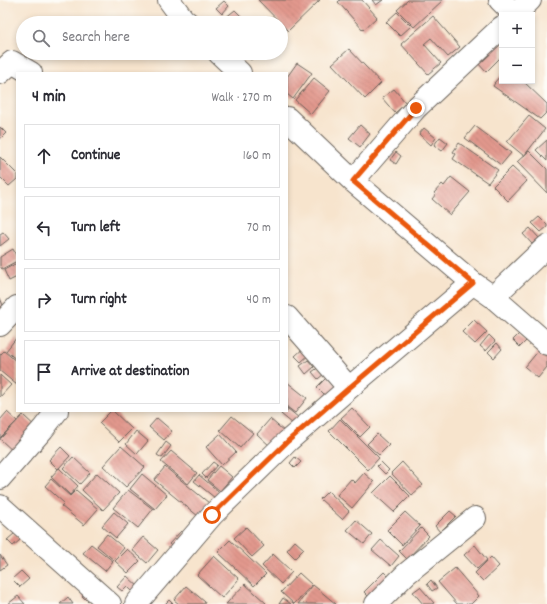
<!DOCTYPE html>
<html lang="en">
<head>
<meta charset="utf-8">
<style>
	:root { --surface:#fff; --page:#f7f7f7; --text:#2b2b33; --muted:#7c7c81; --line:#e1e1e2 }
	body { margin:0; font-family:Dekko,sans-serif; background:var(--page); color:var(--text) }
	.controls { position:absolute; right:12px; top:12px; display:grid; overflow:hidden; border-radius:0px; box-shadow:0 2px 6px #0003 }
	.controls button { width:36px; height:36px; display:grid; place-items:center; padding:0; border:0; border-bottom:1px solid var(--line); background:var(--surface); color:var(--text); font:20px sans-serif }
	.stop { position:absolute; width:12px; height:12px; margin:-9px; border:3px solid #ea580c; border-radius:50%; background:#fff }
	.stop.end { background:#ea580c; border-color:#fff; box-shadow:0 1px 4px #0008 }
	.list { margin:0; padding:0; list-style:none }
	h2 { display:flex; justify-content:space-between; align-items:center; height:52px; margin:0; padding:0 16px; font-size:17px }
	h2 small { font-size:13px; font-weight:400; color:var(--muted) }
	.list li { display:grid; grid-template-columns:26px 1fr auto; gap:12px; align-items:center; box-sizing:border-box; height:64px; margin:0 8px 8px; padding:0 8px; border:1px solid var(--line); border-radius:0px }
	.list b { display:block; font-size:15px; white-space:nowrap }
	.list em { font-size:13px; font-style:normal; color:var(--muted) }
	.icon { flex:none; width:22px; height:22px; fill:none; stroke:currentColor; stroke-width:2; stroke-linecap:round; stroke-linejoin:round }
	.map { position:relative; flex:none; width:547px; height:604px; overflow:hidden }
	.search { position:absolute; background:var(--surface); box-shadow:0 2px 6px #0003; left:16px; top:16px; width:272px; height:44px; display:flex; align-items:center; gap:10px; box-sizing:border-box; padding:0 14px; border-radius:22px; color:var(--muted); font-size:15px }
	.panel { position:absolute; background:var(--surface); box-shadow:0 2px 6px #0003; left:16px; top:72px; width:272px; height:340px; border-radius:0px }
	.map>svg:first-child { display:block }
	.building { fill:url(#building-back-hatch) }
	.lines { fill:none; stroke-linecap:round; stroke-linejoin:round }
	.minor-casing { stroke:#69625a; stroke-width:24 }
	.minor { stroke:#fff; stroke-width:22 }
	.route { stroke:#ea580c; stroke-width:5 }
</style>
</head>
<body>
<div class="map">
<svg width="547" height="604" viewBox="0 0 547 604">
	<defs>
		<pattern id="building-back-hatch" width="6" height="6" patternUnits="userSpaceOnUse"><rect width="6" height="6" fill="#e2988d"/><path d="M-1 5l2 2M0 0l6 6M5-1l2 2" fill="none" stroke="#c18279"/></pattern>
	</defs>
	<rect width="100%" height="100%" fill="#fdfcf7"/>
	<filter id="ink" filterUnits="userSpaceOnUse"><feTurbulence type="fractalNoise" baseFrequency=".025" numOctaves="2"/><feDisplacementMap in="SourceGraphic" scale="8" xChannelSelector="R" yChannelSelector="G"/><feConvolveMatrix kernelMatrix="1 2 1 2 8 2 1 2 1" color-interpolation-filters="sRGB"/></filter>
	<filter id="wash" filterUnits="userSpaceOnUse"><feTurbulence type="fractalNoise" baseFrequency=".012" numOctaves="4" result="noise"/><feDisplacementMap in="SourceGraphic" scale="16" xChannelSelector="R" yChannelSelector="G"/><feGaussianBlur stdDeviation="0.9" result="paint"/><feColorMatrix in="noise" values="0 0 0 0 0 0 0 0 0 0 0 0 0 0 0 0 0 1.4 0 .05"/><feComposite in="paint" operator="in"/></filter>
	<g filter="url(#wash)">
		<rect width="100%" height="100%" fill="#f7e4cd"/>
		<g id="blocks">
			<path class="building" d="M 258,0 L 320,0 L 288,31 Z
				M 340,0 L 362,0 L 377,17 L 363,30 L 338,2 Z
				M 372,0 L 383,0 L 376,5 Z
				M 408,0 L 443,0 L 414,27 L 397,10 Z
				M 224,1 L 229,6 L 222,14 L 216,8 Z
				M 235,10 L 247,22 L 246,23 L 230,23 L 225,18 Z
				M 397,12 L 411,26 L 400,36 L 386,22 Z
				M 433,16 L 460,47 L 448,57 L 431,38 L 424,44 L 441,63 L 428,74 L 401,44 Z
				M 499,40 L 502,43 L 502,58 L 501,57 L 486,72 L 477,62 Z
				M 349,49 L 381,83 L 365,99 L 332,64 Z
				M 246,53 L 258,53 L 251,60 L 245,55 Z
				M 297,63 L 312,73 L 293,99 L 287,94 L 287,77 Z
				M 502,74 L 502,81 L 523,81 L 547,104 L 547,112 L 540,119 L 493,86 L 495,83 L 494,83 Z
				M 314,78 L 330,91 L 311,114 L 295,100 Z
				M 394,89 L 406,103 L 395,113 L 382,98 Z
				M 529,116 L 545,129 L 524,156 L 507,142 Z
				M 360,125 L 370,134 L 360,147 L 349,138 Z
				M 475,126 L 511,153 L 501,165 L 465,138 Z
				M 0,127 L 6,133 L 0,139 Z
				M 424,128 L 436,138 L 431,145 L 419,134 Z
				M 440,137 L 448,143 L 442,151 L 434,145 Z
				M 547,140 L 547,161 L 536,150 Z
				M 459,143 L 498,170 L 488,183 L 453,159 L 456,154 L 453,152 Z
				M 529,151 L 547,169 L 547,193 L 517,162 Z
				M 396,152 L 401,156 L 396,164 L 390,160 Z
				M 0,157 L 17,174 L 17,179 L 9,186 L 0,177 Z
				M 512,167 L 527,181 L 508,201 L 493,186 Z
				M 451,177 L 470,192 L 450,215 L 432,199 L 436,194 L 434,193 L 442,184 L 444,186 Z
				M 539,217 L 547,225 L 547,227 L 541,232 L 532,223 Z
				M 530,228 L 539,238 L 532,244 L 523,234 Z
				M 3,232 L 9,239 L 0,246 L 0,234 Z
				M 13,249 L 17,257 L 17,261 L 2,269 L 0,266 L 0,257 Z
				M 17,263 L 17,277 L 9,281 L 4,270 Z
				M 0,298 L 7,315 L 0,317 Z
				M 474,320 L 487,332 L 475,344 L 462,332 Z
				M 519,334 L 526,341 L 520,347 L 513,340 Z
				M 489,335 L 495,341 L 486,351 L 480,346 Z
				M 17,337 L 17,360 L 6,351 Z
				M 497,343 L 502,349 L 494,358 L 488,352 Z
				M 306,346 L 311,353 L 301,362 L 295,356 Z
				M 539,350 L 547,357 L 547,367 L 538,378 L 525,367 Z
				M 4,351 L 17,362 L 17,385 L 0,371 L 0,355 Z
				M 308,360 L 314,367 L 306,374 L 300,366 Z
				M 319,367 L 325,373 L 318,379 L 312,372 Z
				M 0,375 L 11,385 L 0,397 Z
				M 328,376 L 338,386 L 327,397 L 317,387 Z
				M 287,382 L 307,398 L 295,413 L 287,407 Z
				M 287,408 L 305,423 L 299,429 L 281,414 L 283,411 L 287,411 Z
				M 352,408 L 370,427 L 360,437 L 341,418 Z
				M 111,411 L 113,411 L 132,429 L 119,442 L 99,423 Z
				M 7,412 L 17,421 L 0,438 L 0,420 Z
				M 23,415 L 39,430 L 16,454 L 0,439 Z
				M 232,416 L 253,433 L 240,448 L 220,430 Z
				M 157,418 L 172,431 L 164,440 L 149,427 Z
				M 270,419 L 285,432 L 271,447 L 257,434 Z
				M 340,419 L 379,458 L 368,470 L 329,431 Z
				M 136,431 L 148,441 L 137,454 L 126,444 Z
				M 220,434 L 236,452 L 222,465 L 206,447 Z
				M 377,434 L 389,445 L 379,455 L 367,444 Z
				M 166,442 L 171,446 L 162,458 L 157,455 Z
				M 121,446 L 145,467 L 126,487 L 103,466 Z
				M 61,447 L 70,456 L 58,469 L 49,460 Z
				M 171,451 L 197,473 L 188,484 L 161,462 Z
				M 73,457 L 90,473 L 80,484 L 63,468 Z
				M 295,457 L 301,462 L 295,468 L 290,463 Z
				M 213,462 L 217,465 L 206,478 L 202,474 Z
				M 381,462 L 389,470 L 385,474 L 377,466 Z
				M 402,462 L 423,485 L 412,495 L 391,473 Z
				M 219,466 L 232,477 L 220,491 L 207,480 Z
				M 165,467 L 209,503 L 198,516 L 154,480 Z
				M 59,468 L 78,486 L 70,495 L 51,477 Z
				M 97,473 L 119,493 L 103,510 L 82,490 Z
				M 364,473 L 374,482 L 352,508 L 337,495 L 351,479 L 355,483 Z
				M 142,474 L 167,495 L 155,509 L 130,489 Z
				M 199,475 L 225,497 L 220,502 L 194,481 Z
				M 390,476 L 410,496 L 394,512 L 373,493 Z
				M 51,479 L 70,496 L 76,490 L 98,509 L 84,525 L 61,506 L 64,503 L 45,486 Z
				M 128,490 L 153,509 L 138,528 L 113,508 Z
				M 328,491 L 349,511 L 342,519 L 320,499 Z
				M 450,511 L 456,516 L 440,532 L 435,526 Z
				M 114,512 L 128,524 L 116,538 L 102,526 Z
				M 405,512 L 420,526 L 402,545 L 387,530 Z
				M 356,520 L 372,534 L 364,544 L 347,530 Z
				M 246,527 L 264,546 L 252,557 L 234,538 Z
				M 421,528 L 429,536 L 407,559 L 399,551 Z
				M 181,531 L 190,538 L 177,551 L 169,544 Z
				M 15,533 L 20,540 L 13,546 L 7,540 Z
				M 107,534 L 124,548 L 114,560 L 97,546 Z
				M 143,537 L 158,550 L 147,563 L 132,550 Z
				M 230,540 L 266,574 L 254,586 L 218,552 Z
				M 381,540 L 399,556 L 391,566 L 372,550 Z
				M 295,541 L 304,549 L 295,558 L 287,550 Z
				M 91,544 L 113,561 L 105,571 L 83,553 Z
				M 475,545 L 487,560 L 477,569 L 464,555 Z
				M 127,549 L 140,561 L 128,573 L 115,561 Z
				M 273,554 L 292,572 L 281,584 L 262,566 Z
				M 0,555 L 7,565 L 0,570 Z
				M 214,556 L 239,579 L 222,598 L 197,575 Z
				M 491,557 L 499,566 L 483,581 L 475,573 Z
				M 455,568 L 479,596 L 471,604 L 457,604 L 438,582 Z
				M 21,571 L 29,579 L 20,587 L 12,579 Z
				M 384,572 L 389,577 L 369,597 L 364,592 Z
				M 299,573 L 312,585 L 294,604 L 281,592 Z
				M 127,576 L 140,588 L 135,594 L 127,586 L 122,591 L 117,587 Z
				M 431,580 L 437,588 L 432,591 L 427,584 Z
				M 245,584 L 266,603 L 265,604 L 226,604 Z
				M 313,585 L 336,604 L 298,604 Z
				M 186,586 L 205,602 L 204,604 L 179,604 L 174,600 Z
				M 420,587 L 434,603 L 432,604 L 423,604 L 413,592 Z
				M 88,590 L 93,595 L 87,601 L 82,596 Z
				M 18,596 L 25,604 L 8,604 Z
				M 68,597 L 73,604 L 60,604 Z
				M 283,598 L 291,604 L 279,604 Z
				M 169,600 L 173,604 L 165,604 Z"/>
		</g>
	</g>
	<g filter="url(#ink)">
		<use href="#blocks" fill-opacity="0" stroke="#69625a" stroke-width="1"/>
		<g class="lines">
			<g class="minor-casing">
				<path id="minor" d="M 169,0 L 183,19 L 188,23
					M 500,0 L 515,15
					M 515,15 L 530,0
					M 219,53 L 240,73
					M 0,73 L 12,62 L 31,73
					M 287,118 L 353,181 L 473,283 L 493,297 L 547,344
					M 353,181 L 416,108 L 502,27
					M 493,297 L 547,246
					M 287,317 L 349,388
					M 0,325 L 17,307
					M 0,478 L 43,429 L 57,411
					M 0,506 L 110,604
					M 136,604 L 212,515 L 288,441 L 349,388 L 473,283
					M 376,604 L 406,574 L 475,518"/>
			</g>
			<use href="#minor" class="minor"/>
		</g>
	</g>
	<g class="lines" filter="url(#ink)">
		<path class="route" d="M 212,515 L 288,441 L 349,388 L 473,283 L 353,181 L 416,108"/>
	</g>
</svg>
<div class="controls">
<button>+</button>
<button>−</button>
</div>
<div class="stop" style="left:212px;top:515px"></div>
<div class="stop end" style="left:416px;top:108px"></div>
<div class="search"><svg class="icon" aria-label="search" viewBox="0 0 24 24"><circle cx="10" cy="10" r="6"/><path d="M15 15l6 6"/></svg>Search here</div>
<section class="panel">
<h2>4 min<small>Walk · 270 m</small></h2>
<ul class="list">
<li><svg class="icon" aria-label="ahead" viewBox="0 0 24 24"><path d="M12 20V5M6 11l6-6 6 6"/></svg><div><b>Continue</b></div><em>160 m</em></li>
<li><svg class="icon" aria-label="left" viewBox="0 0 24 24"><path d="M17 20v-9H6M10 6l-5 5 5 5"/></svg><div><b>Turn left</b></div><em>70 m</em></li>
<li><svg class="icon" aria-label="right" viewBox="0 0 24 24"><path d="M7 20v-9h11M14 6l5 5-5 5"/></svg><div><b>Turn right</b></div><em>40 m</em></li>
<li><svg class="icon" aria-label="arrive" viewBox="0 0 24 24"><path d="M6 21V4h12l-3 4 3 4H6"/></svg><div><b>Arrive at destination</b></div></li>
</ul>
</section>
</div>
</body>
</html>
